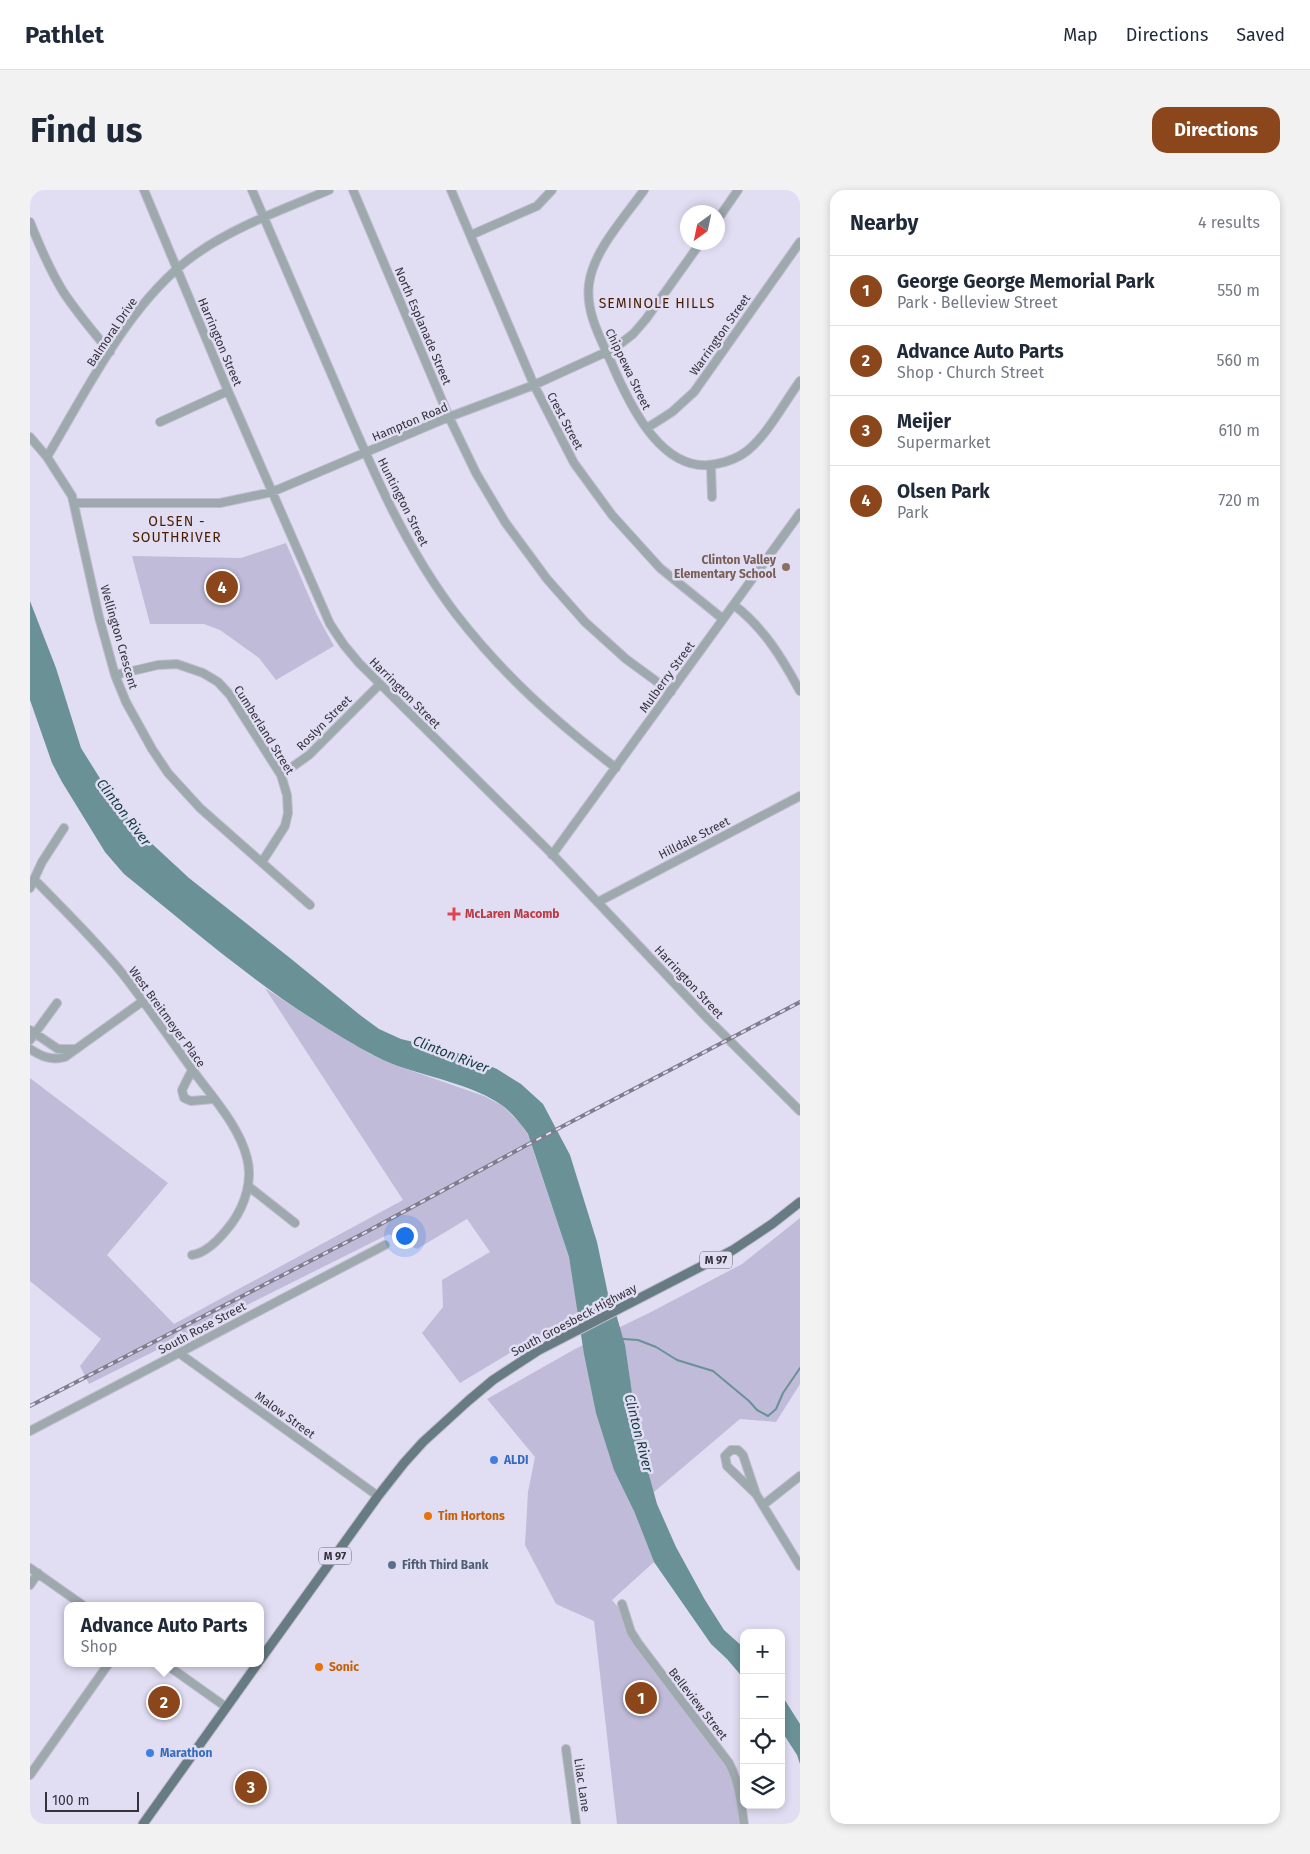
<!DOCTYPE html>
<html lang="en">
<head>
<meta charset="utf-8">
<style>
	:root { --surface:#fff; --page:#f2f2f3; --text:#1f2937; --muted:#747a83; --line:#e0e1e3; --accent:#8b471b }
	body { margin:0; font-family:"Fira Sans",sans-serif; background:var(--page); color:var(--text) }
	.controls { position:absolute; right:15px; bottom:15px; display:grid; overflow:hidden; border-radius:10px; box-shadow:0 2px 8px #0003 }
	.controls button { width:45px; height:45px; display:grid; place-items:center; padding:0; border:0; border-bottom:1px solid var(--line); background:var(--surface); color:var(--text); font:25px sans-serif }
	.compass { position:absolute; left:650px; top:15px; width:45px; height:45px; border-radius:50%; background:var(--surface); box-shadow:0 2px 8px #0003; rotate:213deg }
	.scale { position:absolute; left:15px; bottom:12px; width:94px; box-sizing:border-box; padding-left:5px; border:2px solid #35343d; border-top:0; font-size:14px; line-height:18px; white-space:nowrap; color:#35343d; -webkit-text-stroke:4px #e1def4; paint-order:stroke }
	.you { position:absolute; left:374px; top:1045px; width:18px; height:18px; margin:-12px; border:4px solid #fff; border-radius:50%; background:#1a73e8; box-shadow:0 0 0 8px #1a73e833 }
	.badge { display:grid; place-items:center; width:32px; height:32px; border-radius:50%; background:var(--accent); color:#fff; font-size:16px; font-weight:700 }
	.pin { position:absolute; translate:-50% -50%; border:2px solid #fff; box-shadow:0 1px 5px #0006 }
	.popup { position:absolute; left:34px; top:1412px; width:200px; height:65px; box-sizing:border-box; display:grid; place-content:center; border-radius:10px; background:var(--surface); filter:drop-shadow(0 1px 4px #0005); font-size:16px; white-space:nowrap; color:var(--muted) }
	.popup b { font-size:19px; color:var(--text) }
	.popup::after { content:''; position:absolute; left:50%; top:100%; margin-left:-10px; border:10px solid transparent; border-top-color:var(--surface) }
	.list { margin:0; padding:0; list-style:none }
	h2 { display:flex; justify-content:space-between; align-items:center; height:65px; margin:0; padding:0 20px; font-size:21px }
	h2 small { font-size:16px; font-weight:400; color:var(--muted) }
	.list li { display:grid; grid-template-columns:32px 1fr auto; gap:15px; align-items:center; box-sizing:border-box; height:70px; padding:0 20px; border-top:1px solid var(--line) }
	.list b { display:block; font-size:19px; white-space:nowrap }
	.list p { margin:0; font-size:16px; white-space:nowrap; color:var(--muted) }
	.list em { font-size:16px; font-style:normal; color:var(--muted) }
	.icon { flex:none; width:28px; height:28px; fill:none; stroke:currentColor; stroke-width:2; stroke-linecap:round; stroke-linejoin:round }
	.map { position:relative; flex:none; width:770px; height:1634px; overflow:hidden; border-radius:15px }
	header { display:flex; align-items:center; gap:30px; box-sizing:border-box; height:70px; padding:0 25px; background:var(--surface); border-bottom:1px solid var(--line) }
	header strong { font-size:24px }
	nav { display:flex; gap:28px; margin-inline-start:auto; font-size:18px }
	.intro { display:flex; align-items:center; justify-content:space-between; box-sizing:border-box; height:120px; padding:0 30px }
	h1 { margin:0; font-size:35px }
	.button { padding:12px 22px; border-radius:15px; background:var(--accent); color:#fff; font-size:18px; font-weight:700 }
	main { display:flex; gap:30px; padding:0 30px }
	aside { flex:1; background:var(--surface); border-radius:15px; box-shadow:0 2px 8px #0003 }
	.map>svg:first-child { display:block }
	.green { fill:#c0bbd9 }
	.water { fill:#699196 }
	.lines { fill:none; stroke-linecap:round; stroke-linejoin:round }
	.stream { stroke:#699196; stroke-width:2 }
	.minor-casing { stroke:#bfbccf; stroke-width:10 }
	.major-casing { stroke:#bfbccf; stroke-width:11 }
	.minor { stroke:#9ea9ae; stroke-width:8 }
	.major { stroke:#677b83; stroke-width:9 }
	.rail-casing { stroke:#7e7d8b; stroke-width:4 }
	.rail { stroke:#e1def4; stroke-width:2; stroke-dasharray:5.5; stroke-linecap:butt }
	.education-dot { fill:#8d6e63; stroke:#e1def4; stroke-width:2 }
	.health-dot { fill:#e0444e; stroke:#e1def4; stroke-width:2 }
	.shop-dot { fill:#3f7fe0; stroke:#e1def4; stroke-width:2 }
	.food-dot { fill:#e8710a; stroke:#e1def4; stroke-width:2 }
	.service-dot { fill:#5c6f8a; stroke:#e1def4; stroke-width:2 }
	.labels { text-anchor:middle; stroke-width:5; stroke-linejoin:round; paint-order:stroke }
	.shield { fill:#e1def4; stroke:#696774; stroke-width:1 }
	.shield-label { font-size:11px; font-weight:bold; fill:#35343d }
	.street-label { font-size:12px; fill:#35343d; stroke:#e1def4 }
	.education-label { font-size:12px; font-weight:bold; fill:#785e54; stroke:#e1def4; text-anchor:end }
	.health-label { font-size:12px; font-weight:bold; fill:#be3a42; stroke:#e1def4; text-anchor:start }
	.shop-label { font-size:12px; font-weight:bold; fill:#366cbe; stroke:#e1def4; text-anchor:start }
	.food-label { font-size:12px; font-weight:bold; fill:#c56008; stroke:#e1def4; text-anchor:start }
	.service-label { font-size:12px; font-weight:bold; fill:#4e5e75; stroke:#e1def4; text-anchor:start }
	.neighbourhood-label { font-size:14px; letter-spacing:1px; fill:#4a1d00; stroke:#e1def4 }
	.water-label { font-size:14px; font-style:italic; fill:#153c41; stroke:#e1def4 }
</style>
</head>
<body>
<header>
<strong>Pathlet</strong>
<nav><a>Map</a><a>Directions</a><a>Saved</a></nav>
</header>
<div class="intro"><h1>Find us</h1><a class="button">Directions</a></div>
<main>
<div class="map">
<svg width="770" height="1634" viewBox="0 0 770 1634">
	<rect width="100%" height="100%" fill="#e1def4"/>
	<path class="green" d="M 256,353 L 287,425 L 304,456 L 246,490 L 229,468 L 190,440 L 174,434 L 120,434 L 102,366 L 211,368 Z
		M 235,798 L 282,829 L 340,864 L 362,874 L 454,906 L 473,916 L 490,933 L 498,945 L 539,1067 L 548,1122 L 430,1193 L 392,1143 L 413,1117 L 412,1090 L 460,1062 L 437,1029 L 387,1059 L 359,1044 L 59,1194 L 50,1176 L 71,1149 L 0,1091 L 0,888 L 138,993 L 77,1065 L 144,1134 L 373,1010 Z
		M 770,1028 L 770,1194 L 746,1232 L 710,1229 L 624,1302 L 604,1321 L 624,1372 L 582,1410 L 595,1425 L 601,1442 L 699,1573 L 714,1634 L 587,1634 L 564,1431 L 526,1414 L 495,1355 L 498,1302 L 505,1267 L 457,1209 L 545,1159 L 623,1121 L 712,1074 Z"/>
	<path class="water" d="M 0,411 L 26,478 L 51,558 L 76,598 L 106,639 L 159,688 L 260,768 L 330,825 L 349,839 L 371,849 L 425,862 L 467,879 L 491,894 L 513,914 L 540,965 L 567,1052 L 578,1104 L 582,1110 L 595,1155 L 604,1217 L 614,1267 L 627,1314 L 646,1357 L 675,1410 L 694,1440 L 714,1458 L 714,1489 L 697,1469 L 681,1454 L 624,1372 L 604,1321 L 584,1280 L 566,1223 L 554,1164 L 539,1067 L 498,944 C 491,934 483,924 473,916 C 445,895 393,886 360,873 C 339,864 320,852 300,840 C 226,795 161,738 94,684 L 75,662 L 32,592 L 22,573 L 0,510 Z
		M 751,1504 L 770,1534 L 770,1574 L 767,1565 L 751,1540 Z"/>
	<g class="lines">
		<path class="stream" d="M 593,1149 L 608,1150 L 626,1157 L 647,1170 L 683,1181 L 719,1211 L 727,1220 L 738,1226 L 746,1219 L 753,1203 L 770,1178"/>
		<g class="minor-casing">
			<path id="minor" d="M 114,0 L 198,201 L 300,434 L 314,455 L 329,473 L 524,666 L 678,829 L 770,921
				M 222,0 C 252,68 281,136 310,204 C 343,281 375,357 426,424 C 474,486 525,531 586,578
				M 323,0 L 419,227 L 446,283 L 475,332 L 517,389 L 555,432 L 596,469 L 641,502
				M 421,0 L 504,195 L 544,273 L 582,325 L 630,378 L 693,429
				M 614,0 C 595,27 563,61 559,94 C 555,125 574,154 585,181 C 602,219 634,285 686,274 C 697,272 708,268 717,261 C 738,244 754,213 770,191
				M 688,29 L 708,0
				M 0,32 C 10,57 20,81 34,103 C 48,124 64,143 80,162
				M 441,45 L 507,16 L 522,0
				M 130,232 L 198,201
				M 617,238 L 642,222 L 664,202 L 770,52
				M 0,247 L 17,267 L 42,306 L 69,427 L 85,485 L 96,512 L 122,559 L 138,583 L 170,618 L 280,715
				M 17,267 C 57,200 100,110 166,64 C 206,36 254,19 299,0
				M 681,275 L 682,307
				M 44,313 L 190,313 L 242,302 L 419,227 L 504,195 L 585,158 L 603,144 L 616,129 L 671,52
				M 704,415 C 734,438 752,468 770,501
				M 85,485 L 128,475 L 147,474 L 173,483 L 188,492 L 200,505 L 251,585 L 257,605 L 258,623 L 255,636 L 232,672
				M 251,585 L 279,565 L 350,494
				M 522,665 L 770,323
				M 4,689 C 34,720 65,750 92,783 C 117,815 140,849 164,882 C 183,908 209,936 217,968 C 223,990 215,1015 202,1033 C 193,1045 178,1063 162,1065
				M 0,698 L 12,672 L 34,638
				M 568,712 L 770,606
				M 0,840 L 28,859 L 45,859
				M 0,850 L 27,813
				M 0,859 C 11,866 21,871 35,867 L 113,811
				M 162,880 L 152,900 L 154,908 L 161,911 L 183,909
				M 218,996 L 265,1033
				M 149,1163 L 348,1306
				M 0,1241 L 355,1055
				M 726,1304 L 697,1276 L 695,1266 L 701,1260 L 708,1260 L 713,1265 L 726,1304 L 770,1376
				M 733,1315 L 770,1286
				M 0,1378 L 54,1416
				M 0,1395 L 8,1383
				M 592,1414 L 601,1442 L 608,1453 L 699,1573 C 709,1592 711,1613 714,1634
				M 134,1473 L 196,1517
				M 536,1559 L 546,1634
				M 0,1585 L 79,1473"/>
		</g>
		<g class="major-casing">
			<path id="major" d="M 230,1470 L 348,1306 L 374,1273 L 393,1252 L 438,1211 L 463,1190 L 509,1160 L 703,1060 L 742,1034 L 770,1012
				M 113,1634 L 228,1473"/>
		</g>
		<use href="#minor" class="minor"/>
		<use href="#major" class="major"/>
		<g class="rail-casing">
			<path id="rail" d="M 0,1216 L 338,1041 L 495,956 L 770,812"/>
		</g>
		<use href="#rail" class="rail"/>
	</g>
	<circle class="education-dot" cx="756" cy="377" r="5"/>
	<path class="health-dot" d="M421.5 716.5h5v5h5v5h-5v5h-5v-5h-5v-5h5z"/>
	<g class="shop-dot">
		<circle cx="464" cy="1270" r="5"/>
		<circle cx="120" cy="1563" r="5"/>
	</g>
	<g class="food-dot">
		<circle cx="398" cy="1326" r="5"/>
		<circle cx="289" cy="1477" r="5"/>
	</g>
	<circle class="service-dot" cx="362" cy="1375" r="5"/>
	<g class="labels">
		<g class="shield">
			<rect x="670" y="1061.5" width="32" height="17" rx="4"/>
			<rect x="289" y="1357.5" width="32" height="17" rx="4"/>
		</g>
		<g class="shield-label">
			<text x="686" y="1074">M 97</text>
			<text x="305" y="1370">M 97</text>
		</g>
		<g class="street-label">
			<text transform="translate(393 136) rotate(67)" y="4">North Esplanade Street</text>
			<text transform="translate(82 142) rotate(-56)" y="4">Balmoral Drive</text>
			<text transform="translate(690 145) rotate(-55)" y="4">Warrington Street</text>
			<text transform="translate(190 152) rotate(67)" y="4">Harrington Street</text>
			<text transform="translate(598 179) rotate(64)" y="4">Chippewa Street</text>
			<text transform="translate(535 231) rotate(62)" y="4">Crest Street</text>
			<text transform="translate(380 232) rotate(-23)" y="4">Hampton Road</text>
			<text transform="translate(373 312) rotate(63)" y="4">Huntington Street</text>
			<text transform="translate(89 447) rotate(74)" y="4">Wellington Crescent</text>
			<text transform="translate(637 487) rotate(-54)" y="4">Mulberry Street</text>
			<text transform="translate(375 503) rotate(45)" y="4">Harrington Street</text>
			<text transform="translate(294 533) rotate(-45)" y="4">Roslyn Street</text>
			<text transform="translate(234 540) rotate(58)" y="4">Cumberland Street</text>
			<text transform="translate(664 648) rotate(-27)" y="4">Hilldale Street</text>
			<text transform="translate(659 792) rotate(47)" y="4">Harrington Street</text>
			<text transform="translate(137 827) rotate(54)" y="4">West Breitmeyer Place</text>
			<text transform="translate(544 1130) rotate(-28)" y="4">South Groesbeck Highway</text>
			<text transform="translate(172 1138) rotate(-28)" y="4">South Rose Street</text>
			<text transform="translate(255 1225) rotate(36)" y="4">Malow Street</text>
			<text transform="translate(668 1514) rotate(52)" y="4">Belleview Street</text>
			<text transform="translate(552 1595) rotate(82)" y="4">Lilac Lane</text>
		</g>
		<g class="education-label">
			<text x="746" y="374">Clinton Valley<tspan x="746" dy="14">Elementary School</tspan></text>
		</g>
		<g class="health-label">
			<text x="435" y="728">McLaren Macomb</text>
		</g>
		<g class="shop-label">
			<text x="474" y="1274">ALDI</text>
			<text x="130" y="1567">Marathon</text>
		</g>
		<g class="food-label">
			<text x="408" y="1330">Tim Hortons</text>
			<text x="299" y="1481">Sonic</text>
		</g>
		<g class="service-label">
			<text x="372" y="1379">Fifth Third Bank</text>
		</g>
		<g class="neighbourhood-label">
			<text x="627" y="118">SEMINOLE HILLS</text>
			<text x="147" y="336">OLSEN -<tspan x="147" dy="16">SOUTHRIVER</tspan></text>
		</g>
		<g class="water-label">
			<text transform="translate(94 622) rotate(53)" y="5">Clinton River</text>
			<text transform="translate(421 864) rotate(21)" y="5">Clinton River</text>
			<text transform="translate(609 1243) rotate(76)" y="5">Clinton River</text>
		</g>
	</g>
</svg>
<div class="controls">
<button>+</button>
<button>−</button>
<button><svg class="icon" aria-label="locate" viewBox="0 0 24 24"><circle cx="12" cy="12" r="6"/><path d="M12 2v4M12 18v4M2 12h4M18 12h4"/></svg></button>
<button><svg class="icon" aria-label="layers" viewBox="0 0 24 24"><path d="M12 4l9 5-9 5-9-5zM3 14l9 5 9-5"/></svg></button>
</div>
<svg class="compass" viewBox="-18 -18 36 36"><path d="M0-13l5 13h-10z" fill="#e53935"/><path d="M0 13l5-13h-10z" fill="#747a83"/></svg>
<div class="scale">100 m</div>
<div class="you"></div>
<div class="pin badge" style="left:611px;top:1508px">1</div>
<div class="pin badge" style="left:134px;top:1512px">2</div>
<div class="popup"><b>Advance Auto Parts</b>Shop</div>
<div class="pin badge" style="left:221px;top:1597px">3</div>
<div class="pin badge" style="left:192px;top:397px">4</div>
</div>
<aside>
<h2>Nearby<small>4 results</small></h2>
<ul class="list">
<li><span class="badge">1</span><div><b>George George Memorial Park</b><p>Park · Belleview Street</p></div><em>550 m</em></li>
<li><span class="badge">2</span><div><b>Advance Auto Parts</b><p>Shop · Church Street</p></div><em>560 m</em></li>
<li><span class="badge">3</span><div><b>Meijer</b><p>Supermarket</p></div><em>610 m</em></li>
<li><span class="badge">4</span><div><b>Olsen Park</b><p>Park</p></div><em>720 m</em></li>
</ul>
</aside>
</main>
</body>
</html>
